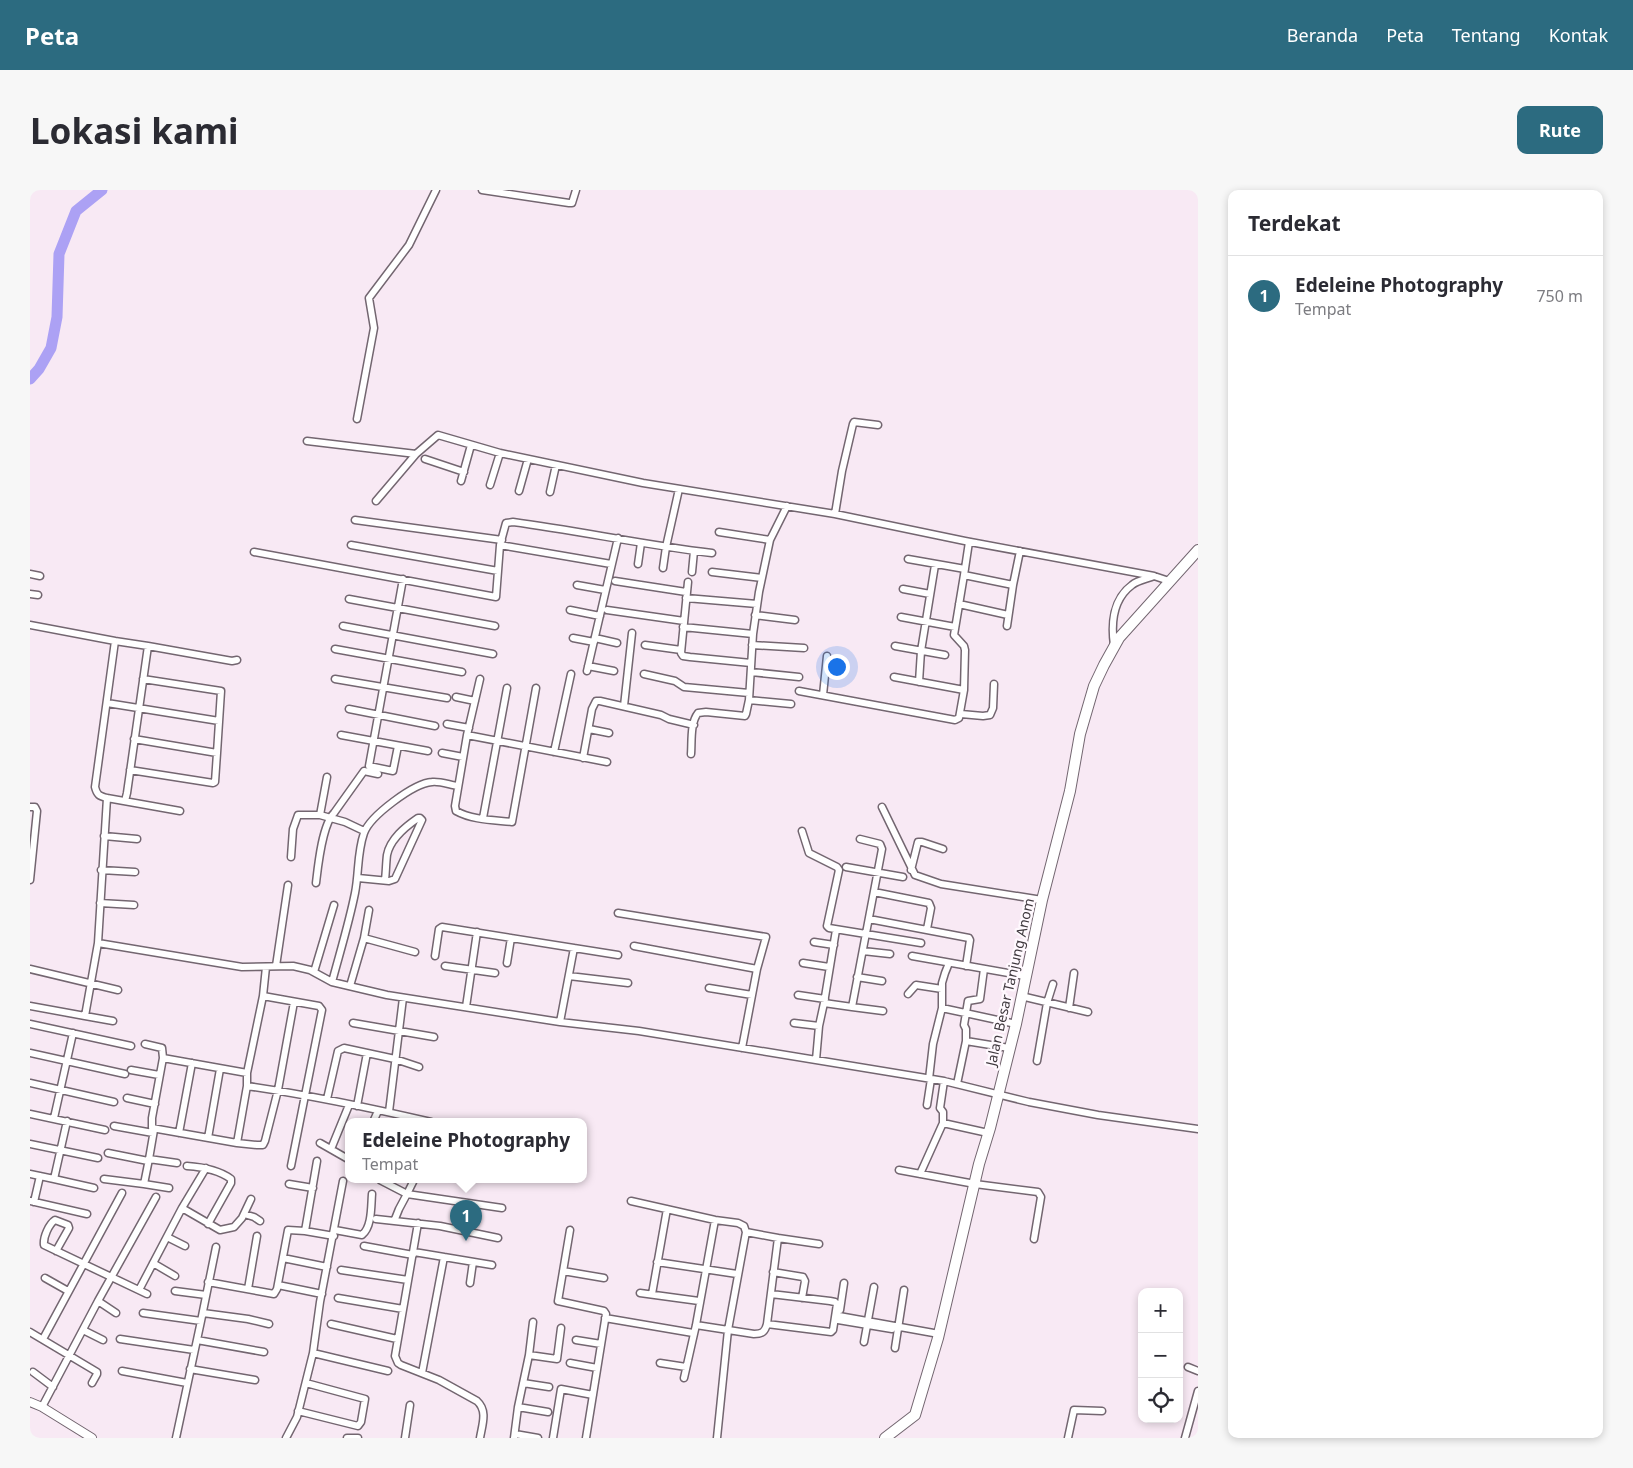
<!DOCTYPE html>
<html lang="id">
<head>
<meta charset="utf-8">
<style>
	:root { --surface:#fff; --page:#f7f7f7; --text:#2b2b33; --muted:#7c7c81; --line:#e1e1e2; --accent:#2c6b80 }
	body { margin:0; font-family:"Noto Sans",sans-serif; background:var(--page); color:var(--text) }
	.controls { position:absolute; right:15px; bottom:15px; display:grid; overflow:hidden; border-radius:10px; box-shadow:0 2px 8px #0003 }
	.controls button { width:45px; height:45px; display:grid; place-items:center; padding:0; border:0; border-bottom:1px solid var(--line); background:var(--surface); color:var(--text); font:25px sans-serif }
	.you { position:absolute; left:806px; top:476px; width:18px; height:18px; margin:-12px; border:4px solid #fff; border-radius:50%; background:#1a73e8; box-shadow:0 0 0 8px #1a73e833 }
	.badge { display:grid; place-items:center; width:32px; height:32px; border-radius:50%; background:var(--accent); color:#fff; font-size:16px; font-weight:700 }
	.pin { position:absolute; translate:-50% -41px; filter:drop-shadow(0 1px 2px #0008) }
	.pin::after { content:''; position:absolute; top:26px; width:18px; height:15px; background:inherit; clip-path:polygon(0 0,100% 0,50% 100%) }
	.popup { position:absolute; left:315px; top:928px; width:242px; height:65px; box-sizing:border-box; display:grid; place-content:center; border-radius:10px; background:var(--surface); filter:drop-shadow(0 1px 4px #0005); font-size:16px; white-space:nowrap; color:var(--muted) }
	.popup b { font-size:19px; color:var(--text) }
	.popup::after { content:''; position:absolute; left:50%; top:100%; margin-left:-10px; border:10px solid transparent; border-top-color:var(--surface) }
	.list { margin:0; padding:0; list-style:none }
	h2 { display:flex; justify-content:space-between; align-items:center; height:65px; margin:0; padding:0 20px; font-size:21px }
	h2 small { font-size:16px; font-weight:400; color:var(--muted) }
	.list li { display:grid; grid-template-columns:32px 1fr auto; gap:15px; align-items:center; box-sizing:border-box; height:80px; padding:0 20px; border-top:1px solid var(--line) }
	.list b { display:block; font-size:19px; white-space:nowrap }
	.list p { margin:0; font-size:16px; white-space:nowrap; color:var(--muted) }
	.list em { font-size:16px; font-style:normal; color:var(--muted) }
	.icon { flex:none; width:28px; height:28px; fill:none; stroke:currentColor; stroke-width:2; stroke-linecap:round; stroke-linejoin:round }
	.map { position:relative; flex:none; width:1168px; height:1248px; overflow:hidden; border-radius:10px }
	header { display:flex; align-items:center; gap:30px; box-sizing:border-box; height:70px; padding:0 25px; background:var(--accent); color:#fff }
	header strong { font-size:24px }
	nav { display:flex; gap:28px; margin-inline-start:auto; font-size:18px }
	.intro { display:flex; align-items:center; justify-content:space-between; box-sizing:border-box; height:120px; padding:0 30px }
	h1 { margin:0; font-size:35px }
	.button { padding:12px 22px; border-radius:10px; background:var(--accent); color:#fff; font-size:18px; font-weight:700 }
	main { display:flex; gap:30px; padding:0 30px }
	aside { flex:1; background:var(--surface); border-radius:10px; box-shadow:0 2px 8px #0003 }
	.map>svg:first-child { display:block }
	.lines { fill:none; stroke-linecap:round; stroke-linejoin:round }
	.river { stroke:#aca1f4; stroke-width:11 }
	.minor-casing { stroke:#736670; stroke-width:9 }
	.tertiary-casing { stroke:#736670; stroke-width:10 }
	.primary-casing { stroke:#736670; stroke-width:12 }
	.minor { stroke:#fff; stroke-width:6 }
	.tertiary { stroke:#fff; stroke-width:8 }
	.primary { stroke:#fff; stroke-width:10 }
	.labels { text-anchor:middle; stroke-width:4.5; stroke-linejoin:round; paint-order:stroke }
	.street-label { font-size:14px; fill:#3f393e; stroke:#fff9fe }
</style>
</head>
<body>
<header>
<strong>Peta</strong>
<nav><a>Beranda</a><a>Peta</a><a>Tentang</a><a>Kontak</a></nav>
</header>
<div class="intro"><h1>Lokasi kami</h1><a class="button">Rute</a></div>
<main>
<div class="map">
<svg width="1168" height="1248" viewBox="0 0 1168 1248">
	<rect width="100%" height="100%" fill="#f8e9f4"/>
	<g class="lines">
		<path class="river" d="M 0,189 L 9,179 L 21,158 L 27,127 L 29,64 L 46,21 L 72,0"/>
		<g class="minor-casing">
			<path id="minor" d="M 452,0 L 539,13 L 542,13 L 546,0
				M 327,229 L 344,138 L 339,108 L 379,55 L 406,0
				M 277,251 L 386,264
				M 395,269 L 434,282
				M 431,291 L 441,255
				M 460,295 L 470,263
				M 489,301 L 498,269
				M 520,302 L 526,275
				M 346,311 L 386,264 L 408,245 L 470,263 L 613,293 L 805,324 L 935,351 L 1124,386 L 1139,391
				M 805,324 L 812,281 L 823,234 L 824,232 L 848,235
				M 325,330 L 472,350
				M 689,342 L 740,350
				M 939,352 L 934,385 L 983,395 L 990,361
				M 321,355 L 468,381
				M 470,355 L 581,374
				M 224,362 L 466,407 L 470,355 L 476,333 L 483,332 C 550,341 615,355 682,363
				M 878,369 L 935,379
				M 608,374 L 611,353
				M 633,378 L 636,357 L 649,299
				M 662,382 L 664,361
				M 682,382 L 732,388
				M 0,384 L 10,386
				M 585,391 L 656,402
				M 658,392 L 651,463 L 653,466 L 660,467 L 721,473
				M 547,395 L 575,400
				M 873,399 L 900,404
				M 0,404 L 8,405
				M 656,408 L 727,414
				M 319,409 L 465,436
				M 929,414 L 978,425
				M 540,420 L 570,426
				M 577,420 L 654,431
				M 725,425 L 765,430
				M 871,427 L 925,437
				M 0,435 L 85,451
				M 313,436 L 463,464
				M 977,436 L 983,395
				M 653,437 L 723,444
				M 543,448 L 564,452
				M 565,448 L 587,453
				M 615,455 L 651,460
				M 722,455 L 774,458
				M 1084,455 C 1081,434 1083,409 1102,395 C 1108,390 1117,389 1124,386
				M 118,456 L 202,471 L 207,470
				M 865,456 L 915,465
				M 305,459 L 432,482
				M 558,476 L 584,481
				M 557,481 L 588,348
				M 721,482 L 769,487
				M 614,484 L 645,491 L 654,497 L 719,503
				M 864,487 L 934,500
				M 305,489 L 417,508
				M 450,489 L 437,545 L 425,616 L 426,621 C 442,630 464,630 482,632 L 506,498
				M 889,492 L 891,461 L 905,375
				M 769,501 L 925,530 L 929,528 L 934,500 L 935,460 L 934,456 L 924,445 L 934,385
				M 793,505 L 797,466
				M 426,507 L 445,511
				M 719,510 L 761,514
				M 77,513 L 189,531
				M 594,516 L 602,443
				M 319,519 L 405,536
				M 931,524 L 953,526 L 960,525 L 963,518 L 964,494
				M 417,534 L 439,538
				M 559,539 L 579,543
				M 311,545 L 398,561
				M 437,545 L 577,572
				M 104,549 L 187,563 L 191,501 L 113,489
				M 368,556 L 363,581 L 339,576 L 373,389
				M 524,562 L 541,484
				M 412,563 L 433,567
				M 661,564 C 662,552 660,533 668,523 L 676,522 L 715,526 L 716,524 L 719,510 L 723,444 L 729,402 L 740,350 L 757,316
				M 553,568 L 562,519 L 566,511 L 570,511 L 631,525 L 639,529 L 664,535
				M 100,580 L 183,593 L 185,592 L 187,563
				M 77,608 C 69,606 67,605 65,597 L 85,451 L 118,456 L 97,603 L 95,611
				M 0,617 L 5,617 L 7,621 L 0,690
				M 852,617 L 885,685 L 911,694 L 1012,710
				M 150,621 L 77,608 L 68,753 L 212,777 L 263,776 L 280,780 L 302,792 L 357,805 L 530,832 L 609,841 L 914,891 L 999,912 L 1068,925 L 1168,939
				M 290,625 L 297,587
				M 453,628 L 477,498
				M 772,641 L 779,663 L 807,677 L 809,680 L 797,736 L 799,738 L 891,753
				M 74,646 L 107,649
				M 261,667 L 263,639 L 268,625 L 290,625 L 315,632 L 334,641
				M 816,677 L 873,687
				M 71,680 L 105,682
				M 881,680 L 888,652 L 892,652 L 913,659
				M 328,688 L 359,691 L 365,689 L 392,630 L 390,628 L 388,628 C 375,637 360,649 357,665 C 356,673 356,682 355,690
				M 286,693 C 288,676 292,635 304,623 L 334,581 L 348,584
				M 844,702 L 899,713 L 901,718 L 897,739
				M 70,713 L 104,715
				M 588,723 L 736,747 L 727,779 L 712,858
				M 839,729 L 939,748 L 940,750 L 936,776
				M 334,748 L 385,762
				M 784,752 L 804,755
				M 68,753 L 55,826 L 83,831
				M 604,756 L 727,779
				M 833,761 L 860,764
				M 405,766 L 409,739 L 412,737 L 588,765
				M 882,766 L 995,786
				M 477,773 L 481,748
				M 773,773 L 799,777
				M 246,776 L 258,695
				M 415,776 L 465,783
				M 0,779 L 88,800
				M 284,782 L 304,715
				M 539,786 L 598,793
				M 827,787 L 852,791
				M 302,792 C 310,762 319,733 325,703 C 329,683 327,663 334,643 C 340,626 384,593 402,592 C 410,591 420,595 428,596
				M 320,796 L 334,748 L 339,720
				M 679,798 L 722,805
				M 878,804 L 886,795 L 912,799
				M 768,805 L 795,809
				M 233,806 L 236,777
				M 991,806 L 1058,822
				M 794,813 L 806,740
				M 0,816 L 55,826
				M 436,817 L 447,742
				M 822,817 L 853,821
				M 912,818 L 986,834
				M 1039,818 L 1044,783
				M 530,832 L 544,758
				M 323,833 L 404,847
				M 764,833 L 789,836
				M 0,834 L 101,856
				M 936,851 L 979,858
				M 115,854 L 132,858 L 133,868 L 217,883
				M 0,863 L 95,884
				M 133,868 L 122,928 L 122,938 L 207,953 L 227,955 L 233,955 L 235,951 L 248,900 L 264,812
				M 786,870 L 789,836 L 794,813 L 822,817 L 852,659 L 850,654 L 830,649
				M 1007,871 L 1017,813 L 1023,794
				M 101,880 L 129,885
				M 899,889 L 903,854 L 912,818 L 912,793 L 915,783 L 919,773
				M 0,893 L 84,912
				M 927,894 L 936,851 L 936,839 L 934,835 L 938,811 L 950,809 L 954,779
				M 97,908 L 125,914
				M 297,909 L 308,861 L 314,858 L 365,869 L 389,877
				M 897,915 L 901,889
				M 327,916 L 337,863
				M 359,922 L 373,808
				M 0,924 L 75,940
				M 24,928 L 43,843
				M 343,932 L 348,921
				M 913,933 L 958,943
				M 84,936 L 123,943
				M 149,943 L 162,873
				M 178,948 L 190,879
				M 207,953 L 217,896
				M 290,953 L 318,969
				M 0,954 L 68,968
				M 301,959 L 319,915
				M 78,963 L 118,971
				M 119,969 L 124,940
				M 157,976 C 172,977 189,980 201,989 L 201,993 L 178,1034
				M 261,976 L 292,820 L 289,816 L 233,806 L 217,883 L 217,896 C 279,905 341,918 401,932
				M 869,980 L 945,994 L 1008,1002 L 1011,1007 L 1004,1049
				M 0,984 L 24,989 L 37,931
				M 890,984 L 913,933 L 913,922 L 910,918 L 914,891
				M 24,989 L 64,998
				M 74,989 L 114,994 L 119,969 L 147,973
				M 350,990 L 377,1004 L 384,990
				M 114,994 L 139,998
				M 259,994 L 283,998
				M 0,1011 L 57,1024
				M 601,1011 L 685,1030 L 708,1033 L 714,1036 L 716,1042 L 698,1140 L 687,1248
				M 4,1012 L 10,986
				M 152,1018 L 190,1040 L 204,1037 L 212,1028 L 221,1009
				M 214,1024 L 224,1027 L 230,1031
				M 346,1029 L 410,1036 L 468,1048
				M 367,1031 L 365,1029 L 369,1019 L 377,1004 L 472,1018
				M 388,1033 L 365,1166 L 368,1173 L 371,1175 L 409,1190 L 447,1211 C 458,1221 452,1235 450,1248
				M 305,1040 L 332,1045 C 342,1037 341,1017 342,1004
				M 540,1040 L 528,1111 L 574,1121 L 576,1124 L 556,1248
				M 275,1041 L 287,971
				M 137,1047 L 155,1056
				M 748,1048 L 789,1054
				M 334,1056 L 383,1065
				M 26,1061 L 39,1038 L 38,1035 L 25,1030 C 19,1034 13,1047 14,1055 L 117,1104
				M 384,1062 L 462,1075
				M 253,1068 L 297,1077
				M 627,1072 L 707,1084
				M 123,1073 L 145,1086
				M 311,1080 L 378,1090
				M 533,1081 L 574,1088
				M 743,1082 L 773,1087 L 775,1091 L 772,1108
				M 15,1088 L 38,1101
				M 178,1092 L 244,1104 L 247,1099 L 258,1040 L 275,1041 L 304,1046
				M 440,1093 L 443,1072
				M 248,1095 L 292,1104
				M 218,1099 L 227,1046
				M 109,1100 L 152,1018 L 176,978
				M 145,1101 L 176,1105
				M 610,1103 L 669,1111
				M 622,1104 L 637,1019
				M 308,1108 L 373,1119
				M 68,1111 L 86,1123
				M 810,1120 L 814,1093
				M 113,1123 L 171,1131
				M 173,1123 L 218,1129 L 239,1134
				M 809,1126 L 909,1144
				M 575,1128 L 663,1143
				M 808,1130 L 862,1139
				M 301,1134 L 367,1149
				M 737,1134 L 801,1142 L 803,1140 L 807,1114 L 805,1112 L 800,1111 L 741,1104
				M 666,1135 L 724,1144 C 732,1144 735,1142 737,1134 L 748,1048 L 716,1042
				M 53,1140 L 73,1150
				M 0,1142 L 67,1182 L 67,1184 L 62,1193
				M 13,1149 L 92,1003
				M 90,1149 L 164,1160
				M 167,1150 L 234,1162
				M 546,1150 L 571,1154
				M 834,1152 L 844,1097
				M 865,1158 L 874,1100
				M 283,1163 L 358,1181
				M 499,1165 L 527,1169 L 531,1138
				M 540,1173 L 567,1178
				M 630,1173 L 656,1177
				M 1158,1177 L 1168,1181
				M 160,1179 L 225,1190
				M 92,1181 L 157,1193
				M 3,1182 L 23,1197
				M 392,1183 L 414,1067
				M 654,1188 L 666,1135 L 685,1030
				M 493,1193 L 519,1197
				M 12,1217 L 68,1111 L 126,1007
				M 488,1217 L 518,1222
				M 268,1221 L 328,1236 L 331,1232 L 335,1209 L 276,1193
				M 485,1244 L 508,1248
				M 146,1248 L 171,1131 L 186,1057
				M 256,1248 L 267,1227 L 283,1163 L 290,1112 L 313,991
				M 317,1248 L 328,1248
				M 375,1248 L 380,1215
				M 484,1248 L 488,1217 L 499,1165 L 503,1132
				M 523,1248 L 531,1199 L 563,1205
				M 1038,1248 L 1044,1220 L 1072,1221
				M 1155,1248 L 1168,1201"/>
		</g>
		<g class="tertiary-casing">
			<path id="tertiary" d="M 0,1212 L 12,1217 L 62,1248"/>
		</g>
		<g class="primary-casing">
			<path id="primary" d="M 855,1248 L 885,1225 L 908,1148 L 949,974 L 960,938 L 986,834 L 1012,710 L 1040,601 L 1050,544 L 1064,496 L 1074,475 L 1089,448 L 1168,360"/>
		</g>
		<use href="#minor" class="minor"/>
		<use href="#tertiary" class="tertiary"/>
		<use href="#primary" class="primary"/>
	</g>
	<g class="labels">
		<g class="street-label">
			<text transform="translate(980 792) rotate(-77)" y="5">Jalan Besar Tanjung Anom</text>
		</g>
	</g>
</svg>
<div class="controls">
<button>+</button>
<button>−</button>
<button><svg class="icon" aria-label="locate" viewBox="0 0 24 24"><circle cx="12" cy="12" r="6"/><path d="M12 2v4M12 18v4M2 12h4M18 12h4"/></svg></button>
</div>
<div class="you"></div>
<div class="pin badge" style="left:436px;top:1051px">1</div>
<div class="popup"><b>Edeleine Photography</b>Tempat</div>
</div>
<aside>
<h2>Terdekat<small></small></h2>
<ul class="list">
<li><span class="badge">1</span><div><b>Edeleine Photography</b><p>Tempat</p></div><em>750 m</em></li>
</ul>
</aside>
</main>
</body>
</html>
